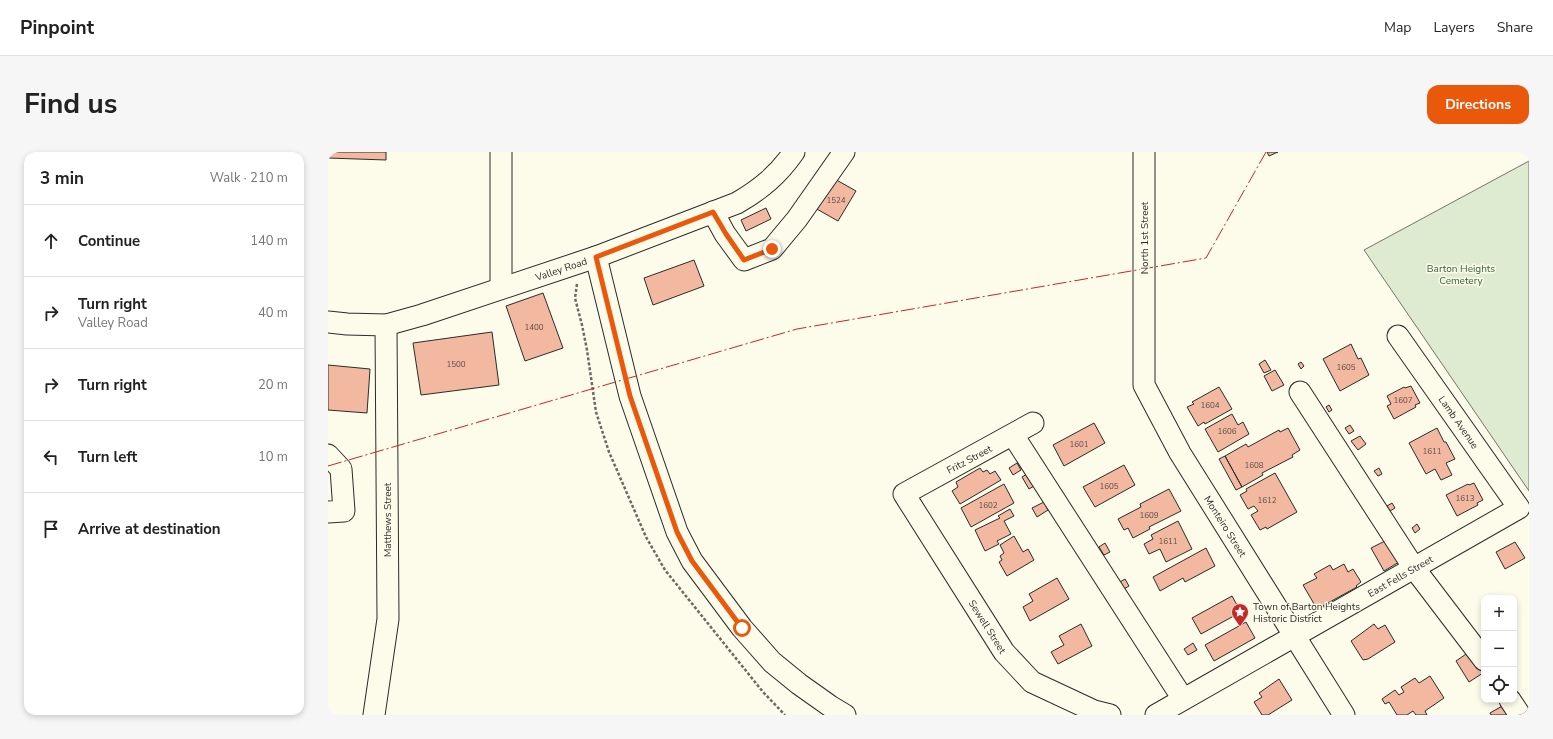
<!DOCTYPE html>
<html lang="en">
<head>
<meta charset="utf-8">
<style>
	:root { --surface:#fff; --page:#f6f6f6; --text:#222; --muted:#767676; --line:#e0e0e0; --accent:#ea580c }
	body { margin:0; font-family:"Nunito Sans",sans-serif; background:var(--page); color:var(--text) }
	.controls { position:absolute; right:12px; bottom:12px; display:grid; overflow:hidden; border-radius:8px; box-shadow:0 2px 6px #0003 }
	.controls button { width:36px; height:36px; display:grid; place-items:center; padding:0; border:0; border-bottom:1px solid var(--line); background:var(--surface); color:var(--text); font:20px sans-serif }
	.stop { position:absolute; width:12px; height:12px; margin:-9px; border:3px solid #ea580c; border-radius:50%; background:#fff }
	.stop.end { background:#ea580c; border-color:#fff; box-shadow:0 1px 4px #0008 }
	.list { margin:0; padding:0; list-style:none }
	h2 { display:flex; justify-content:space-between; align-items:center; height:52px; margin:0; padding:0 16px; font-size:17px }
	h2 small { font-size:13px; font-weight:400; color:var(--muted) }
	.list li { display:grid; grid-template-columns:26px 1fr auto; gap:12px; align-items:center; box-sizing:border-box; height:72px; padding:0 16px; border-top:1px solid var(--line) }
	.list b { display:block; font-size:15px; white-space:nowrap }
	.list p { margin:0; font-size:13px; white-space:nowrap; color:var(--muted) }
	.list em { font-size:13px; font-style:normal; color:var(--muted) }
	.icon { flex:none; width:22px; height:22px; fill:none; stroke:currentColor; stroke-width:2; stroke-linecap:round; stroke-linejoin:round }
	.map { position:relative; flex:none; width:1201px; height:563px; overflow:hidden; border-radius:12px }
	header { display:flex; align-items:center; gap:24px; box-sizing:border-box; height:56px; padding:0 20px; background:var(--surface); border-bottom:1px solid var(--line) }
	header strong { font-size:19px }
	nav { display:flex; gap:22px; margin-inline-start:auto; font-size:14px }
	.intro { display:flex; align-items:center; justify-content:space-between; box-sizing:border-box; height:96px; padding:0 24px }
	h1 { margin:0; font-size:28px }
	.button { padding:10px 18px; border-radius:12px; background:var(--accent); color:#fff; font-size:14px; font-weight:700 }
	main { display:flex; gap:24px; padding:0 24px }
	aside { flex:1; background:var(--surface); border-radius:12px; box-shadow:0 2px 6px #0003 }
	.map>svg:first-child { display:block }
	.green { fill:#deebd1; stroke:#74746e }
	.building { fill:#f2b8a0; stroke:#2b2b2b }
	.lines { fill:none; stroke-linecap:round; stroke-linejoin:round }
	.minor-casing { stroke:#2b2b2b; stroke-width:23 }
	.path { stroke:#6a6964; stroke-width:2.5; stroke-dasharray:3 2; stroke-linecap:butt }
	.minor { stroke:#fdfbea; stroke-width:21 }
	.power { stroke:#c62828; stroke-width:1; stroke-dasharray:14 3 2 3; stroke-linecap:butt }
	.route { stroke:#ea580c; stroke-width:5 }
	.labels { text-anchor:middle; stroke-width:3; stroke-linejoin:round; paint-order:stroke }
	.number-label { font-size:8px; fill:#5d4e48 }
	.street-label { font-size:10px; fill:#2b2b2b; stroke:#fdfbea }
	.park-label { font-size:10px; fill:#34623c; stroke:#fdfbea }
	.poi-label { font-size:10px; fill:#2b2b2b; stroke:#fdfbea; text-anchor:start }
</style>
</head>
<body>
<header>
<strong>Pinpoint</strong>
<nav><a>Map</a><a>Layers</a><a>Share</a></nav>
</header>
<div class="intro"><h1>Find us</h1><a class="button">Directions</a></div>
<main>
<aside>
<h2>3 min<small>Walk · 210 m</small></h2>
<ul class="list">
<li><svg class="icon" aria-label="ahead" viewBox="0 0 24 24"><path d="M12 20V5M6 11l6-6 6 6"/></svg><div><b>Continue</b></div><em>140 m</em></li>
<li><svg class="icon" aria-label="right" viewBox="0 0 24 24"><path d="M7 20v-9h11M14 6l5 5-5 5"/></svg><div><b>Turn right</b><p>Valley Road</p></div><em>40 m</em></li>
<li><svg class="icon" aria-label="right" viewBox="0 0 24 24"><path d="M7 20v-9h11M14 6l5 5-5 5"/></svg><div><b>Turn right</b></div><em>20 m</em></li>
<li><svg class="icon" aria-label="left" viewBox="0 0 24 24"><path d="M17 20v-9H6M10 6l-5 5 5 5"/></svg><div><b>Turn left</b></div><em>10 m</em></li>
<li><svg class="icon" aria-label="arrive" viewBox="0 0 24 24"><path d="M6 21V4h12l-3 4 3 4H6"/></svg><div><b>Arrive at destination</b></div></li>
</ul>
</aside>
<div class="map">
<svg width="1201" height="563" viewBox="0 0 1201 563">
	<rect width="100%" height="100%" fill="#fdfbea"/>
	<path class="green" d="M 1201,9 L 1201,339 L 1036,98 Z"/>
	<path class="building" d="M 0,0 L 58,0 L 58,8 L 0,6 Z
		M 939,0 L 950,0 L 941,4 Z
		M 505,26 L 528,39 L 510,69 L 487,56 Z
		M 438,56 L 443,67 L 418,79 L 413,68 Z
		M 366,108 L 376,134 L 325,153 L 316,126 Z
		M 215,141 L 235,196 L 197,209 L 178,154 Z
		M 164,180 L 171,233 L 93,243 L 85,191 Z
		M 1023,192 L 1030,207 L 1033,206 L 1041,223 L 1012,239 L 995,207 Z
		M 937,208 L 943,218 L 936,221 L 931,212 Z
		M 973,210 L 976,214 L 973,217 L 970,212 Z
		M 0,213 L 42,217 L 39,261 L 0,258 Z
		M 947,218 L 956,233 L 944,239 L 936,224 Z
		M 1083,234 L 1092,251 L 1087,253 L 1088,255 L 1066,267 L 1059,254 L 1063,252 L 1059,244 L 1076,235 L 1077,236 Z
		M 891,235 L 904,257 L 877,272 L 876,270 L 870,274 L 859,255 L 866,252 L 864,250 Z
		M 1001,253 L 1004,258 L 1001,260 L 998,255 Z
		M 904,262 L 910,273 L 915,270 L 921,282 L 890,300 L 877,277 Z
		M 766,271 L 777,291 L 736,314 L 725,293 Z
		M 1022,273 L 1026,279 L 1021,282 L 1017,276 Z
		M 960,276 L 972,298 L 964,303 L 965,305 L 934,321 L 935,323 L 914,335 L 897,304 L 918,292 L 920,295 L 951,278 L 952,280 Z
		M 1109,276 L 1116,290 L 1118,290 L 1127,307 L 1118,311 L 1124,323 L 1113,328 L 1107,317 L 1098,322 L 1081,291 Z
		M 1032,284 L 1038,292 L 1030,298 L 1023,289 Z
		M 897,304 L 914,335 L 908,338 L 891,307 Z
		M 689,311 L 693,318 L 685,323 L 681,316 Z
		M 796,313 L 807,333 L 767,355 L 755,335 Z
		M 652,316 L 655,320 L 659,318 L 662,322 L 667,319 L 673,328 L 632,352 L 624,339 L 630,335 L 628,330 Z
		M 1051,316 L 1054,322 L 1050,324 L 1046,319 Z
		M 947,321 L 969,360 L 939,377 L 938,375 L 932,378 L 923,363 L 930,359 L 926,354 L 920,357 L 912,343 L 919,339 L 918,337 Z
		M 699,322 L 706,334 L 701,337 L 694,325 Z
		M 1146,331 L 1155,348 L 1149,351 L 1150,353 L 1129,364 L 1118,343 L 1140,332 L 1141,333 Z
		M 676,332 L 686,351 L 643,375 L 633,356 Z
		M 841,337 L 853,359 L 821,375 L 822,377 L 805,386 L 800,376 L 796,378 L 790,367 L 813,355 L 812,352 Z
		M 716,350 L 720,358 L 709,365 L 704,356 Z
		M 1064,351 L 1067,356 L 1062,359 L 1059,354 Z
		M 682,357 L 686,364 L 676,369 L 683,382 L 669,389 L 671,392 L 657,399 L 647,378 L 672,366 L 670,364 Z
		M 850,369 L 864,397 L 838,410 L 832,397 L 821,402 L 816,392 L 825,387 L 823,383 Z
		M 1089,372 L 1092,377 L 1087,381 L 1084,376 Z
		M 686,384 L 695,400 L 700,397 L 706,408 L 679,424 L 671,410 L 674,408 L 672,404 L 676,401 L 672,393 Z
		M 1059,388 L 1071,410 L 1056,419 L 1043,396 Z
		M 1187,390 L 1197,406 L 1177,417 L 1168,400 Z
		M 777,391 L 782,400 L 776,403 L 771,395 Z
		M 878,396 L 887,414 L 857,430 L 855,426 L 832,439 L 825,425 Z
		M 1016,412 L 1020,420 L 1025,417 L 1033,430 L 1028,434 L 1029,435 L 989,457 L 975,433 L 989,426 L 986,422 L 1002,413 L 1005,418 Z
		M 729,426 L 741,447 L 702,469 L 695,455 L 705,449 L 701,442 Z
		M 797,427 L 801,434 L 796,437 L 792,430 Z
		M 904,444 L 913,460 L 873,482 L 864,466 Z
		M 918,470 L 927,486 L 886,509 L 877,493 Z
		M 753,472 L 764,494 L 730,512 L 723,500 L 736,493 L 731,484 Z
		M 1046,472 L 1050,477 L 1057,473 L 1067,490 L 1040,507 L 1035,508 L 1023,489 Z
		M 865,491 L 869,498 L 860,503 L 856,497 Z
		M 1141,500 L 1155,521 L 1141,530 L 1128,509 Z
		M 1102,524 L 1116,546 L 1097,559 L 1099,563 L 1088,563 L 1085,559 L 1079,563 L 1069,563 L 1061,550 L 1057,552 L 1054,547 L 1067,538 L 1071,543 L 1076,540 L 1073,535 L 1087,526 L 1091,531 Z
		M 951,527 L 964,548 L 940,563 L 934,563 L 926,550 L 934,545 L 931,541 Z
		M 1176,553 L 1181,563 L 1163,563 L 1162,561 Z"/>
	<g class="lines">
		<g class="minor-casing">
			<g id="minor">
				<path d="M 173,0 L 173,136"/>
				<path id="s1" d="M 816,0 L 816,233 L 852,301 L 1016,563"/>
				<path d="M 385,60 L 397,82 L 416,108 L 444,97 L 469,67 L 516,0"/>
				<path d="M 268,105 L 302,244 L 349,380 L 364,409 L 414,476 L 444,510 L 471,532 L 502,554 L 517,563"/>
				<path id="s2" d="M 0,170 L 19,172 L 58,173 L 94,163 L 268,105 L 409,51 C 433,37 450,23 466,0"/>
				<path d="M 972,240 L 1086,416 L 1156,508"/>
				<path id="s3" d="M 705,271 L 576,342 L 676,500 L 704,530 L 766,559 L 782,563"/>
				<path d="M 685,283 L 855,547"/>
				<path d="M 0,303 L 13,317 L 16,359 L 0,360"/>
				<path d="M 1182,548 L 1192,563"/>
				<path d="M 46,563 L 60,467 L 58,173"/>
				<path id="s4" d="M 828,563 L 1191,356 L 1070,184"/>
			</g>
		</g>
		<path class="path" d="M 249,132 L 247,146 L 254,173 L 259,198 L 268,260 L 281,300 L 318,385 L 337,418 L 435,540 L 457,563"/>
		<use href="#minor" class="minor"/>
		<path class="power" d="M 0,314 L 469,177 L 878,106 L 938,0"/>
	</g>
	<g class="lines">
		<path class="route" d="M 414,476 L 364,409 L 349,380 L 302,244 L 268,105 L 385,60 L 398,82 L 416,108 L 444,97"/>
	</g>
	<defs>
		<g id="sight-pin" transform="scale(0.9)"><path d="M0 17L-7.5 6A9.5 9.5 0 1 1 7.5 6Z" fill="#c62828" stroke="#fdfbea"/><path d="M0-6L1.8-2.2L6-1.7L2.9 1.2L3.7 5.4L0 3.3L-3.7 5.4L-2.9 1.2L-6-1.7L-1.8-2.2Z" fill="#fff"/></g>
	</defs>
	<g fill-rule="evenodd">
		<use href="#sight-pin" x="912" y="460"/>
	</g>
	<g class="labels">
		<g class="number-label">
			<text x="508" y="51">1524</text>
			<text x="206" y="178">1400</text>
			<text x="128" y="215">1500</text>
			<text x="1018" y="218">1605</text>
			<text x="1075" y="251">1607</text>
			<text x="882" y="256">1604</text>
			<text x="899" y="282">1606</text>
			<text x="751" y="295">1601</text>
			<text x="1104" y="302">1611</text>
			<text x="926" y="316">1608</text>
			<text x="781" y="337">1605</text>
			<text x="1137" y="349">1613</text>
			<text x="939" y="351">1612</text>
			<text x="660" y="356">1602</text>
			<text x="821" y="366">1609</text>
			<text x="840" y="392">1611</text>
		</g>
		<g class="street-label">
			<text transform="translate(816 86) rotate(-90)" y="4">North 1st Street</text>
			<text dy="4" stroke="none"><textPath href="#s2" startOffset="242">Valley Road</textPath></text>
			<text transform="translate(1131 270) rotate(55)" y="4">Lamb Avenue</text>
			<text transform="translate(641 307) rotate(-28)" y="4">Fritz Street</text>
			<text transform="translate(59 368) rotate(-90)" y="4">Matthews Street</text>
			<text dy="4" stroke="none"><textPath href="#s1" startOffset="396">Monteiro Street</textPath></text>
			<text dy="4" stroke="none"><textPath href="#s4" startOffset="281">East Fells Street</textPath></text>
			<text dy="4" stroke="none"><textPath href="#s3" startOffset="304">Sewell Street</textPath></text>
		</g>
		<g class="park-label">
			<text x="1133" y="120">Barton Heights<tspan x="1133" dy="12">Cemetery</tspan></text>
		</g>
		<g class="poi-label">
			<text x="925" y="458">Town of Barton Heights<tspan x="925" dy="12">Historic District</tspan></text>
		</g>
	</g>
</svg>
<div class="controls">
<button>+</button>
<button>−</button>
<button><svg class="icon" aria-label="locate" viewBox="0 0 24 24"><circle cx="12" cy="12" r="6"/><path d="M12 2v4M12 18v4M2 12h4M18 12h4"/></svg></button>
</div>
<div class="stop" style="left:414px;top:476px"></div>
<div class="stop end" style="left:444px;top:97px"></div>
</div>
</main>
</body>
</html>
